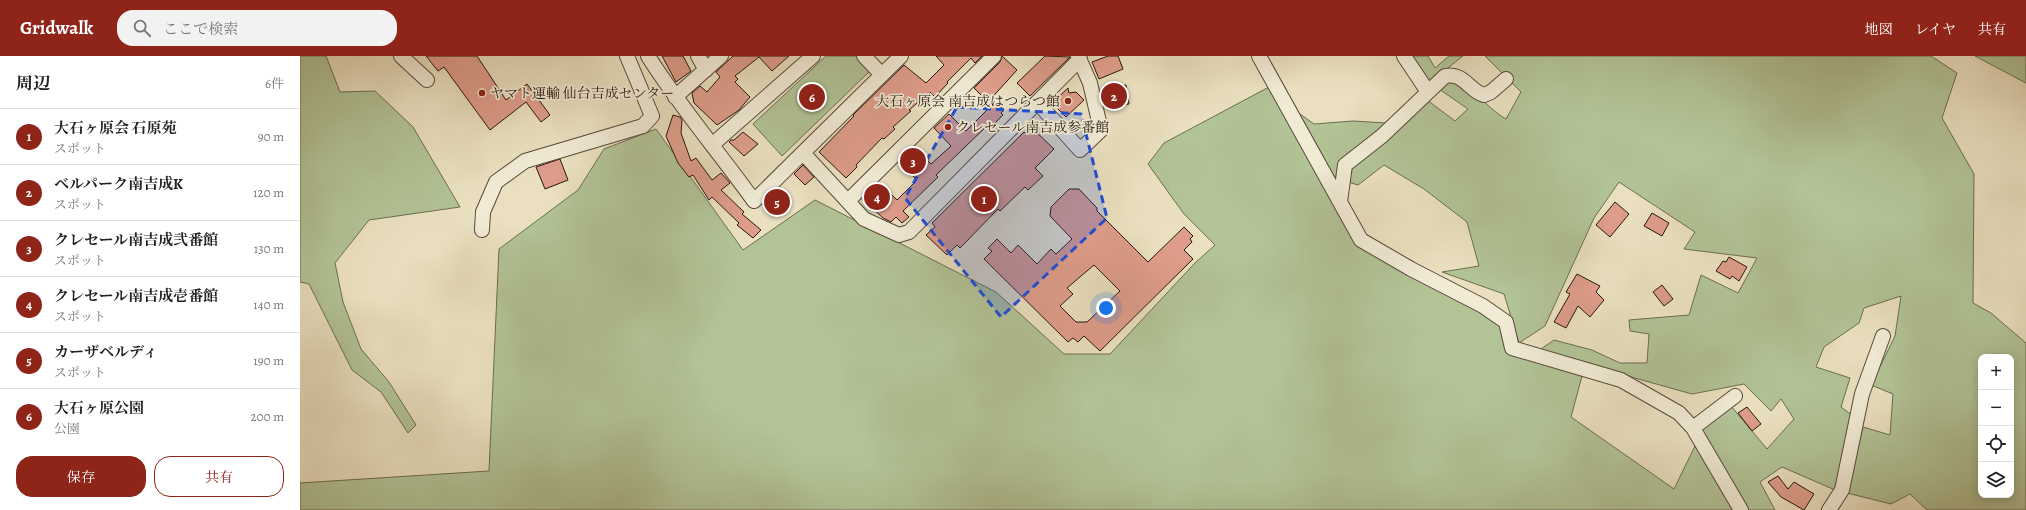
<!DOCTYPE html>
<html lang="ja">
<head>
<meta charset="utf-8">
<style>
	:root { --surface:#fff; --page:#f2f2f2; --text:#222; --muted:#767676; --line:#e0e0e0; --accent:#8f2418 }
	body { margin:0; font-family:Alegreya,"Noto Serif JP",serif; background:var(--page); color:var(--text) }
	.controls { position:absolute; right:12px; bottom:12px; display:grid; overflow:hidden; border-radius:8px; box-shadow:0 2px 10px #0003 }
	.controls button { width:36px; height:36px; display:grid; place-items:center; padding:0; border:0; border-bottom:1px solid var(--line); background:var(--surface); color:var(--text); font:20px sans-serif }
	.you { position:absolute; left:806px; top:252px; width:14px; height:14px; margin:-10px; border:3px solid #fff; border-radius:50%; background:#1a73e8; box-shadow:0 0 0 6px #1a73e833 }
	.badge { display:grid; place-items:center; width:26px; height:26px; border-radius:50%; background:var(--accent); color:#fff; font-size:13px; font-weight:700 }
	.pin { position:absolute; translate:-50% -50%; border:2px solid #fff; box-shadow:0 1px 4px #0006 }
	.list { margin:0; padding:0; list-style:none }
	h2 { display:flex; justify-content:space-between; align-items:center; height:52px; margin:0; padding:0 16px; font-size:17px }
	h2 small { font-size:13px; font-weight:400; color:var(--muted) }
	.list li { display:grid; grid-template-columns:26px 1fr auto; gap:12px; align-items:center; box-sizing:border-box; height:56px; padding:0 16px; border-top:1px solid var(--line) }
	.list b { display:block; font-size:15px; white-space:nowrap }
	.list p { margin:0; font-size:13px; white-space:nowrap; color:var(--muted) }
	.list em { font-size:13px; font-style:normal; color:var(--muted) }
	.actions { display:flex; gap:8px; padding:12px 16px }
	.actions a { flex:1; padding:9px 0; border:1px solid var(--accent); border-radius:16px; text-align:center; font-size:14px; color:var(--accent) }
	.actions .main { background:var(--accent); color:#fff }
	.icon { flex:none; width:22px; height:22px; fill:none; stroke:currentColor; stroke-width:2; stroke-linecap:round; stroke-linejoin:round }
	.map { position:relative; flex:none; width:1726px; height:454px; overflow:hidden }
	header { display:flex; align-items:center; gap:24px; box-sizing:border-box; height:56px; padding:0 20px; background:var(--accent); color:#fff }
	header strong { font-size:19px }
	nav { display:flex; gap:22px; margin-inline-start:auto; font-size:14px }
	.search { width:280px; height:36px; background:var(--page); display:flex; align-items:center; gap:10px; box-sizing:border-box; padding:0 14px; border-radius:16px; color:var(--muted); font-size:15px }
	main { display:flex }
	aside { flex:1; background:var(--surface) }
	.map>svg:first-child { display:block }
	.green { fill:#b2c396; stroke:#6c6d52; fill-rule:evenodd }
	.building { fill:#de9d8a; stroke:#27170f; fill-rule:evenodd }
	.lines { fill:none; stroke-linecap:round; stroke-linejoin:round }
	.minor-casing { stroke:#58493b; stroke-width:16 }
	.minor { stroke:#f1ebd6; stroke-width:14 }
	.marked { fill:#1d4ed8; fill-opacity:0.2; stroke:#1d4ed8; stroke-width:3; stroke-dasharray:8 5; stroke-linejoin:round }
	.poi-dot { fill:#8f2418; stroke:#f1ebd6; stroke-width:1.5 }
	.labels { text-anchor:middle; stroke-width:3.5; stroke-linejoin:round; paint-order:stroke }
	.poi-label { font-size:14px; fill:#27170f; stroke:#f1ebd6; text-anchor:start }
</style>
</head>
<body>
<header>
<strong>Gridwalk</strong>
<div class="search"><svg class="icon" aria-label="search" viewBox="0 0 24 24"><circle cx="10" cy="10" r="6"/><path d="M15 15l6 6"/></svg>ここで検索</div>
<nav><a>地図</a><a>レイヤ</a><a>共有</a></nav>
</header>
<main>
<aside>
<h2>周辺<small>6件</small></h2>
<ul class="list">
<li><span class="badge">1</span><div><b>大石ヶ原会 石原苑</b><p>スポット</p></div><em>90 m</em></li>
<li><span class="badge">2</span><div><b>ベルパーク南吉成K</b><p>スポット</p></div><em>120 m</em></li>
<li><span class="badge">3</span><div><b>クレセール南吉成弐番館</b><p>スポット</p></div><em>130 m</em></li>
<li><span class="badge">4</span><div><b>クレセール南吉成壱番館</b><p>スポット</p></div><em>140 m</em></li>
<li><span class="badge">5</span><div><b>カーザベルディ</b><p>スポット</p></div><em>190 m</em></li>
<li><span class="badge">6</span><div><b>大石ヶ原公園</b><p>公園</p></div><em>200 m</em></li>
</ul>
<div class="actions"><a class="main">保存</a><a>共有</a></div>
</aside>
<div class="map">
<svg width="1726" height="454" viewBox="0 0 1726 454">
	<rect width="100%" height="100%" fill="#eae0c0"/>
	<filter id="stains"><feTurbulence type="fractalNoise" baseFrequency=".005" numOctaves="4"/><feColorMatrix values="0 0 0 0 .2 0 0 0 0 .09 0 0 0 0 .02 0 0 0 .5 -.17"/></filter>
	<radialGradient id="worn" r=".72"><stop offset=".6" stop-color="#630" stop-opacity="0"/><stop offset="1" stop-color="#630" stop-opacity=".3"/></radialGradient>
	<path class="green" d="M 0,0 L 26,0 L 40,36 L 75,35 L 113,71 L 160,151 L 69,164 L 35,207 L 43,246 L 61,293 L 89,326 L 116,369 L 108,377 L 81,336 L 52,314 L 9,228 L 0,226 Z
		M 526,0 L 558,0 L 571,14 L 482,100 L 453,68 Z
		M 1110,0 L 1128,0 L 1135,12 L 1149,0 L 1163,0 L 1130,26 Z
		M 1185,0 L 1631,0 L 1657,17 L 1642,62 L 1674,118 L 1673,247 L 1691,257 L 1726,287 L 1726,454 L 1627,454 L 1610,438 L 1591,448 L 1547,437 L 1563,371 L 1590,379 L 1593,338 L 1571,329 L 1595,280 L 1601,240 L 1564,252 L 1559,267 L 1524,291 L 1516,311 L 1550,322 L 1541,351 L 1553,360 L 1535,434 L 1482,411 L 1460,426 L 1475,454 L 1445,454 L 1400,375 L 1431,350 L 1467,393 L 1494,363 L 1481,343 L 1471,355 L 1444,328 L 1392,338 L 1238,295 L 1254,284 L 1292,294 L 1320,307 L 1347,307 L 1349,278 L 1330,275 L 1329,264 L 1389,259 L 1401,219 L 1438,237 L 1457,202 L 1384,193 L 1395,176 L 1319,126 L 1294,162 L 1245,270 L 1219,287 L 1204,238 L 1142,216 L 1179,210 L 1167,166 L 1124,133 L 1084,109 L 1058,129 L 1048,126 L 1052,109 L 1127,44 L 1155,65 L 1168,53 L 1139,33 L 1148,24 C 1170,25 1187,53 1206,63 L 1221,36 ZM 1681,301 L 1711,301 L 1711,439 L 1681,439 Z
		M 1675,0 L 1726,0 L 1726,27 Z
		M 969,31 L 1059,188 L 1178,251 L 1200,269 L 1205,292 L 1282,320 L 1271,361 L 1374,433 L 1396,388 L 1434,454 L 0,454 L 0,427 L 189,415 L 199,193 L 278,134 L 304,93 L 356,73 L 443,194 L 515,144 L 696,236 L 764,298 L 810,298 L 895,207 L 915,189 L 884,158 L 848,108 L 864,87 Z
		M 993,53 L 1014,68 L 1053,65 L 1086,67 L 1046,101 L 1038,139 Z"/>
	<path class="building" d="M 126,0 L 177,0 L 206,44 L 227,28 L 250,59 L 241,66 L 226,46 L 190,74 L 144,11 L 138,15 Z
		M 362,0 L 383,0 L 391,15 L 376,26 Z
		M 433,0 L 489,0 L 472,15 L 459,1 L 435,20 L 438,23 L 435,26 L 450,41 L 439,54 L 417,69 L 394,47 L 392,37 L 400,30 L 407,36 L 420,21 L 416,16 Z
		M 636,0 L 682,0 L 675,7 L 671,2 L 647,26 L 648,27 L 635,41 L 630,36 L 609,54 L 611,55 L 593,71 L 595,73 L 584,83 L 582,82 L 556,109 L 557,111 L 546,122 L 519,96 L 554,60 L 553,59 L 604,9 L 626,27 L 644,9 Z
		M 702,0 L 717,14 L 688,46 L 674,32 L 700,6 Z
		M 745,0 L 770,1 L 730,40 L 717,27 Z
		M 808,0 L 818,0 L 823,13 L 799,23 L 792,6 Z
		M 826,29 L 829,48 L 810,50 L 803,33 Z
		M 768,32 L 769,37 L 776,36 L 784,44 L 766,61 L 752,47 Z
		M 695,46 L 704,54 L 701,57 L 703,59 L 693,69 L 690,67 L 636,119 L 638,121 L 603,155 L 609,161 L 602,167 L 596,161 L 591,166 L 583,162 L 562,143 L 579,127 L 597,144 L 617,124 L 599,106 L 614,91 L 631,108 L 651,90 L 634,72 L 649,58 L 666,75 Z
		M 373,59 L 380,61 L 382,64 L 381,77 L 391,105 L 396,102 L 412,124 L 421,117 L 430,127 L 421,134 L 444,156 L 442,158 L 461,174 L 453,182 L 437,169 L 439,167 L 412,141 L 409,144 L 393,119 L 389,121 L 378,107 L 366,80 Z
		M 731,71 L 754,93 L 735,112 L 743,120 L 728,134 L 725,131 L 700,155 L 698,153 L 660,192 L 657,189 L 647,199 L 626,179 L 635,171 L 632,167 L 724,76 L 725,77 Z
		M 443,76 L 458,88 L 444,100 L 429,86 L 431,84 L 434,84 Z
		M 260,103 L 268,124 L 245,133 L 236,111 Z
		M 503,109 L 514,121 L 505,129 L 494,118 Z
		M 769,133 L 779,133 L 797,152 L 797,155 L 848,206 L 884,171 L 893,180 L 890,183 L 892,186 L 884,194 L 893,203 L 800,295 L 784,280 L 778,286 L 773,282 L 768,286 L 684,203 L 692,195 L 688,192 L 697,183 L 711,197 L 718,189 L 737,208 L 751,193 L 756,198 L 772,183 L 750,160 L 751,151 ZM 794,209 L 820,235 L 787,266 L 776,266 L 760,250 L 773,238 L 767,232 Z
		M 476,135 L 489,148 L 479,158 L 466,145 Z
		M 1315,146 L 1329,158 L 1310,181 L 1296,169 Z
		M 1352,157 L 1369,167 L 1362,180 L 1344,170 Z
		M 1429,201 L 1447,211 L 1439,225 L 1432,220 L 1430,223 L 1416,215 L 1423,205 L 1426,206 Z
		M 1277,218 L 1300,230 L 1296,236 L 1304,244 L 1290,261 L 1278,250 L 1266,272 L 1254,266 L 1270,238 L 1266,236 Z
		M 1362,229 L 1373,243 L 1364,250 L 1353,236 Z
		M 1447,351 L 1461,368 L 1452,375 L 1438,357 Z
		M 1478,420 L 1488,433 L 1494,426 L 1514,438 L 1504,454 L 1481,441 L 1468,426 Z"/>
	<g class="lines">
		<g class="minor-casing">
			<path id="minor" d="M 101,0 L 127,24
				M 348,0 C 380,51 419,96 454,145 L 601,0
				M 398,0 L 406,14
				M 564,0 L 582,19
				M 959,0 L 1061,184 L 1111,213 L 1183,250 L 1206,266 L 1212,292 L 1321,324 L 1379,357 L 1393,372 L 1441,454
				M 1104,0 L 1128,36
				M 375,41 L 421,0
				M 738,47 L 780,94 L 801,74 L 790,27 L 778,0
				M 413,88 L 513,0
				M 503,97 L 564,163 L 599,179 L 609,176 L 780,3
				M 548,145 L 694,0
				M 1040,146 L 1045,109 L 1082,80 L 1145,20 C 1164,16 1169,35 1184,39 L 1191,36 L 1206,23
				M 182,174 L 183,156 L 196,126 L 225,105 L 343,70 L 352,60 L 327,0
				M 1393,372 L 1435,340
				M 1529,454 L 1542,434 L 1562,338 L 1583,280"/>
		</g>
		<use href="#minor" class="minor"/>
	</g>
	<path class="marked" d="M 657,51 L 781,58 L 807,162 L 701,261 L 605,142 Z"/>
	<g class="poi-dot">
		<circle cx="182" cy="37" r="4"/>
		<circle cx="768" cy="45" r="4"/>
		<circle cx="648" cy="71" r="4"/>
	</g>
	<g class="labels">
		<g class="poi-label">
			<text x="190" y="42">ヤマト運輸 仙台吉成センター</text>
			<text x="760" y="50" text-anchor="end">大石ヶ原会 南吉成はつらつ館</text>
			<text x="656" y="76">クレセール南吉成参番館</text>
		</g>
	</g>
	<rect width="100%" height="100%" filter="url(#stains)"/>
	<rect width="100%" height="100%" fill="url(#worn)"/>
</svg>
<div class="controls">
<button>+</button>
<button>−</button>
<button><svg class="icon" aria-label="locate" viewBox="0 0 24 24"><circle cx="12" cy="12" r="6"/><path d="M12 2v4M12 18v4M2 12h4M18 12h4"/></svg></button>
<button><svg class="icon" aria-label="layers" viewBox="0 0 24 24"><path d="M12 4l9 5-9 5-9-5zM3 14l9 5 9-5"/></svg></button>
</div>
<div class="you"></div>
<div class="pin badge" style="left:684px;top:143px">1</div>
<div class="pin badge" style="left:814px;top:40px">2</div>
<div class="pin badge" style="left:613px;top:105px">3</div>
<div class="pin badge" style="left:577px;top:141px">4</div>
<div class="pin badge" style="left:477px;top:146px">5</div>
<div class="pin badge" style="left:512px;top:41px">6</div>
</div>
</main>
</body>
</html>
